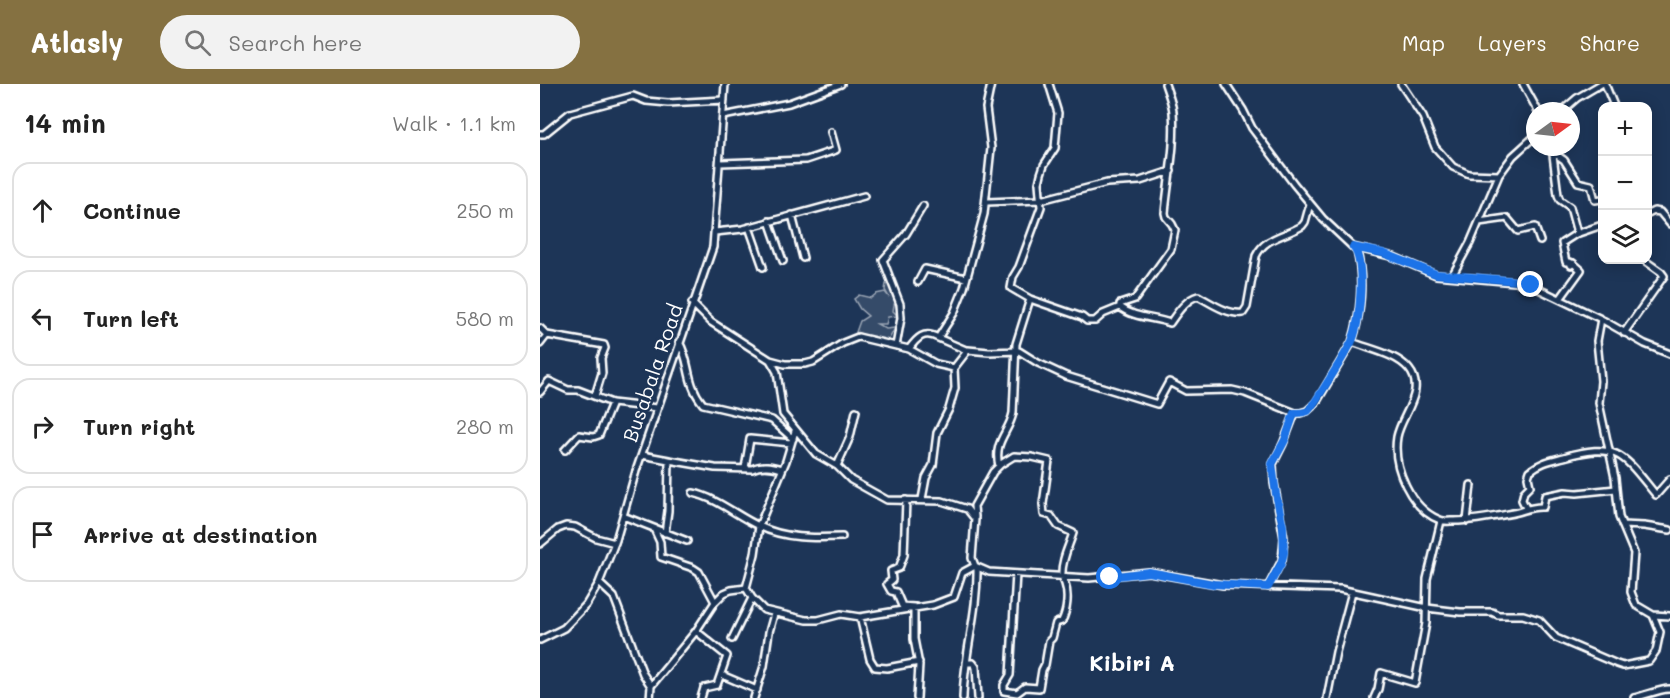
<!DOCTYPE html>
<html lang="en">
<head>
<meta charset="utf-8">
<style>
	:root { --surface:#fff; --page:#f2f2f2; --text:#222; --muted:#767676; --line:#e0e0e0; --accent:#857141 }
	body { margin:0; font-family:Mali,sans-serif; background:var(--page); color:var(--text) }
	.controls { position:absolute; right:18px; top:18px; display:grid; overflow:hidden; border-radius:12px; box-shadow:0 3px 15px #0003 }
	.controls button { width:54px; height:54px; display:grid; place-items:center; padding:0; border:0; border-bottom:2px solid var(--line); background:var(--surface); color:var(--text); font:30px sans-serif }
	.compass { position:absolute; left:986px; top:18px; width:54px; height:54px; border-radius:50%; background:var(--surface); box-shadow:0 3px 15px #0003; rotate:75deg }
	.stop { position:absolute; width:18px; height:18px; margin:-14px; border:4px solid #1a73e8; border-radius:50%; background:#fff }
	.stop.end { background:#1a73e8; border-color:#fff; box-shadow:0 2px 6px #0008 }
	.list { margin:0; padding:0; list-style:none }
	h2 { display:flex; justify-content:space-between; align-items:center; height:78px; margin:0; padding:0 24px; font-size:26px }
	h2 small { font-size:20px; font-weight:400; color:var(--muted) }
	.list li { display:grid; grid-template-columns:39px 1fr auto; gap:18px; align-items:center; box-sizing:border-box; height:96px; margin:0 12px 12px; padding:0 12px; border:2px solid var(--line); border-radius:18px }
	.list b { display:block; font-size:22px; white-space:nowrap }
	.list em { font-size:20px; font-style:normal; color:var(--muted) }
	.icon { flex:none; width:33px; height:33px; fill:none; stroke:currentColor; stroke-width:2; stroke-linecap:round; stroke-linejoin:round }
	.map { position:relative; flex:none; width:1130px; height:614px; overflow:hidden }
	header { display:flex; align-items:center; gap:36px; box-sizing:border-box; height:84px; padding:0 30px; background:var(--accent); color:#fff }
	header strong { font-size:28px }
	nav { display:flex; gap:33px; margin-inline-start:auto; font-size:21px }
	.search { width:420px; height:54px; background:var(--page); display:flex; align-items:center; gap:15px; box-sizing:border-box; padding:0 21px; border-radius:33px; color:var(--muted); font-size:22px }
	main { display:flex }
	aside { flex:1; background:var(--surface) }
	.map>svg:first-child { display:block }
	.green { fill:#364b69; stroke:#9aa5b4; stroke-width:1.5 }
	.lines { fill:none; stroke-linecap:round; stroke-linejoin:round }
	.minor-casing { stroke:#fff; stroke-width:10 }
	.minor { stroke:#1d3557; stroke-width:5 }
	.route { stroke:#1a73e8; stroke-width:8 }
	.labels { text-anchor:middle; stroke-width:5; stroke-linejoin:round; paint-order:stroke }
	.street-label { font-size:20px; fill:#fff; stroke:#1d3557 }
	.quarter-label { font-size:22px; font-weight:bold; fill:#fff; stroke:#1d3557 }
</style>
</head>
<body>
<header>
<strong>Atlasly</strong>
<div class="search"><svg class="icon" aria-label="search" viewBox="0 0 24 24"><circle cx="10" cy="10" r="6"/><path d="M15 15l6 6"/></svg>Search here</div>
<nav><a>Map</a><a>Layers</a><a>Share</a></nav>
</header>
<main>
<aside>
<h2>14 min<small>Walk · 1.1 km</small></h2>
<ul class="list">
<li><svg class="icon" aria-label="ahead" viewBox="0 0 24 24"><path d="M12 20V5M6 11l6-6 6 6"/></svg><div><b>Continue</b></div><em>250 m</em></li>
<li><svg class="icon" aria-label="left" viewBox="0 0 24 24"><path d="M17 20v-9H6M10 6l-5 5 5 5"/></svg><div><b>Turn left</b></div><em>580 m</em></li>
<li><svg class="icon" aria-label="right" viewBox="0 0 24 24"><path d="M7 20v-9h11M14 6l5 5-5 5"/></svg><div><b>Turn right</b></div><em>280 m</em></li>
<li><svg class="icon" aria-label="arrive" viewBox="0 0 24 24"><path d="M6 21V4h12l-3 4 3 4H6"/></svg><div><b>Arrive at destination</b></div></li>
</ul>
</aside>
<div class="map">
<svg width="1130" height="614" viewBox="0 0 1130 614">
	<rect width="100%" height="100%" fill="#1d3557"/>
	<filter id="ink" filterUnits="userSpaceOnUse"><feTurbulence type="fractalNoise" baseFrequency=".0167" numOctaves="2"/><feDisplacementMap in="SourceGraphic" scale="12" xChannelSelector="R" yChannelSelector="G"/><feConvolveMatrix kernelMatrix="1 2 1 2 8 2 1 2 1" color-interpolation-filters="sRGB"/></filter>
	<g filter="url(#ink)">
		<path class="green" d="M 346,200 L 352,201 C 358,216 355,213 353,227 L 358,232 L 348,233 L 346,240 L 337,240 L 346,245 L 355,244 L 348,257 L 338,256 L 316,248 L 320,237 L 328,232 L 320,225 L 314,215 L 319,211 L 331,214 L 336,210 L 345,208 L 349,213 L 345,206 Z"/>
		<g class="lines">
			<g class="minor-casing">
				<path id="minor" d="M 509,0 L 518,29 L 515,64 L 504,81 L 501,90 L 499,99 L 501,123 L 479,183 L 473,193 L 471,204 L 490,215 L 542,233 L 547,237 L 555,237 L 563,230 L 580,223 L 580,220 L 595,215 L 631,165 L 635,146 L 632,140 L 626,133 L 625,129 C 628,95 636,62 633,28 C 632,18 628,9 625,0
					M 861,0 L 883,33 L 895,63 L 913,83 L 929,90 L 959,91
					M 983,0 L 998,27
					M 1065,0 L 1074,22
					M 1022,27 L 1037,14 L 1061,0
					M 183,32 L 249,19 L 301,0
					M 0,50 L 4,50 L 30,29 L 93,12 L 106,17 L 128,19 L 184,16
					M 1012,63 L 1018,111 L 1020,116 L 1030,123 L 1037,149
					M 1014,69 L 1024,76 L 1038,98 L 1051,101 L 1055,116 L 1062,115
					M 180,79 L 266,76 L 296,66 L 291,48
					M 447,118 L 501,116 L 567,99 L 600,97 L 631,87
					M 1108,130 L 1114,127 L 1120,128 L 1130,140
					M 252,131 L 263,174
					M 229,137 L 243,177
					M 939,138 L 967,134 L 978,147 L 995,143 L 1000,157
					M 209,143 L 223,183
					M 175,148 L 203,145 L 324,112
					M 813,163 L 854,173 L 896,191 L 986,199 L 1061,235 L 1105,260 L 1130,270
					M 912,192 L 930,159 L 959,91 L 973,72 L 995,52
					M 378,198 L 385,185 L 426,194
					M 1020,215 L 1041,186 L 1033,179 L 1031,181 L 1030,178 L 1026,178 L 1022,159 L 1036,150 L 1062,141
					M 152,219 L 171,238 L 230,276 L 245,280 L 265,280 L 273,278 L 303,259 L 318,253 L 369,265 C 377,254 384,246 398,254 L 414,229 L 424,204 L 444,130 L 451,64 L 446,24 L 451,0
					M 580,223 C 594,234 613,233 630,239 C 637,229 646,215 658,212 C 671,219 688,231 703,229 L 707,223 L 716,172 C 725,153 745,152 762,142 L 765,138 L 770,120
					M 0,244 L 7,251 L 0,260
					M 1084,249 L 1124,192 L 1121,188 L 1104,176
					M 7,251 L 64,261 L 65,264 L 61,274 L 62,289 L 55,312
					M 398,254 L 426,266
					M 139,258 C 151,278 145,298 163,320 L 232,336 L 253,355
					M 812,258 C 829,265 857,270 869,285 C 887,307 861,331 857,353 C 852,383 871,425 900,436 C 904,438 910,437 914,437 C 934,437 953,433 973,429 C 983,427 992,422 1003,423 L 1005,412 L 1025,408 L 1037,409 L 1076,405
					M 356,262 L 361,234 L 360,220 L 343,176 L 366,150 L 383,122
					M 369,265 L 396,280 L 414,284
					M 230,276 L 237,288 L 243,330 L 276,370 L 297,382 L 311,396 L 347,416 L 402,417 L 427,425 L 435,435 L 432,474 L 435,482 L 449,488 L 549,494 L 609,488 L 683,501 L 800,505 L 887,524 L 920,528 L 952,528 L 958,531 L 983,531 L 999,536 L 1016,554 L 1077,580 L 1083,582 L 1109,577 L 1116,567 L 1120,548 L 1113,531 L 1096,521 L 1091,508 L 1094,469 L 1079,433 L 1075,394 L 1059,319 L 1061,297 L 1057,257 L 1061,235
					M 0,308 L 9,297 L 28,306 L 38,306 L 72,319 L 117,324
					M 255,347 L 246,377 L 219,442 L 215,470 L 206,504 L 212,514 L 224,526 L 266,536 L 278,536 L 301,530 L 320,533 L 393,521 L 414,513 L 422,489 L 435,482
					M 25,366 L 39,351 L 53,353 L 59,351 L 72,319
					M 102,371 L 129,376 L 128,427 L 125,449
					M 129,376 L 175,384 L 212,385 C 222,380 232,382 242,385
					M 297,382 L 310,353 L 316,327
					M 459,382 C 453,357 469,349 473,329 L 476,260 L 490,215
					M 205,384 L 210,355 L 251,359
					M 153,409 C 177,414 197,432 219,442 C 245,455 274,454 302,453
					M 382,415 L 386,394 L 393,381 L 397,349 L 409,325 L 415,304 L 414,284 L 428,266 L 449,268 L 479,267 L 498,279 L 526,292 L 617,320 L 629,298 L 646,307 L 692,306 L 705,309 L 755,329 L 760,329 L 767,327 L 776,319 L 812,258 C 821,230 824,196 817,167 L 783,135 L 754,100 L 712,44 L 703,26 L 686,0
					M 366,416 L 364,471 L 359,484 L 351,487 L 352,496 L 347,500 L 351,507 L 356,508 L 362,522 L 374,523 L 374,555 L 379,581 L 377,614
					M 986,424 L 982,416 L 984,408 L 990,402 L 988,393 L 990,387 C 1000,378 1013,376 1024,373 C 1079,357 1084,372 1116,411 L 1130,395
					M 83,432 L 147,457
					M 435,433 L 434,422 L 453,388 L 461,380 L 474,372 L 492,373 L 509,377 L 503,420 L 504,430 L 511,432 L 518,442 L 533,449 C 529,462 521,477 522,491 C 522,494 524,497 525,500 C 529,511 527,527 522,537 L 516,539 L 512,554 L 509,557 L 505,581
					M 927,437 L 931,401
					M 1082,441 L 1104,442 L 1130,446
					M 114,445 L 120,458 L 121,473 L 153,484 L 159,488 L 175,518
					M 0,460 L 18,445 L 26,442 L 35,443 L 56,454 L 75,459
					M 476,490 L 470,591 L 464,601 L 464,607 L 477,609 L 485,603 L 499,604 L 502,586 L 505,580
					M 59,499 L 74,513 L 103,590 L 111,602 L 110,614
					M 728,503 L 742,476 L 744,454 L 734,399 L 733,380 L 743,360 L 755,329
					M 1113,531 L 1130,532
					M 320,533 L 330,575 L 335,583 L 347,584 L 379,578
					M 156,547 L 187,572 L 177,601 L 164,604 L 161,614
					M 192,555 L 212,514
					M 0,556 L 24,544 L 46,521 L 59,499 L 76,456 L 96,387 L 173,163 L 185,0
					M 426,579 L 433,579 L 436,583 L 438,614
					M 182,591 L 217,606
					M 111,602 L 156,547 L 175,518 L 184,509 L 191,506 L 206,504
					M 214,614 L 224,582 L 229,548 L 234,530
					M 423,614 C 424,570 438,528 437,484
					M 787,614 L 796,568 L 812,508
					M 834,614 L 838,605 L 841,589 L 875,599 L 886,539 L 887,495 L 901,437
					M 1094,614 C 1103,612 1123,604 1130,605"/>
			</g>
			<use href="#minor" class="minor"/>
		</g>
	</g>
	<g class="lines" filter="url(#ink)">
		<path class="route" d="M 570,493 L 609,488 L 673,500 L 728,503 L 741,480 L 744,469 L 743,442 L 736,410 L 732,380 L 745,356 L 754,329 C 759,329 764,329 768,327 C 772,324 809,264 812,257 C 820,238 826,178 813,163 L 843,169 L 896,190 L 979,197 L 991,201"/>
	</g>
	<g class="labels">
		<g class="street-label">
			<text transform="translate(113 289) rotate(-71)" y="7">Busabala Road</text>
		</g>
		<g class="quarter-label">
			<text x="592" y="587">Kibiri A</text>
		</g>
	</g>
</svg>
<div class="controls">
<button>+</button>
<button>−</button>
<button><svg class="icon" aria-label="layers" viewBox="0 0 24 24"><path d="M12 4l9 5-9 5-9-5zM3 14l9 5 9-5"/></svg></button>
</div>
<svg class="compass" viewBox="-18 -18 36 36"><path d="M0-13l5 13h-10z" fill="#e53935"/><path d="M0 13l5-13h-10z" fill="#767676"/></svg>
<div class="stop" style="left:570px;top:493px"></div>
<div class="stop end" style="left:991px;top:201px"></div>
</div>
</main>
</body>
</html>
